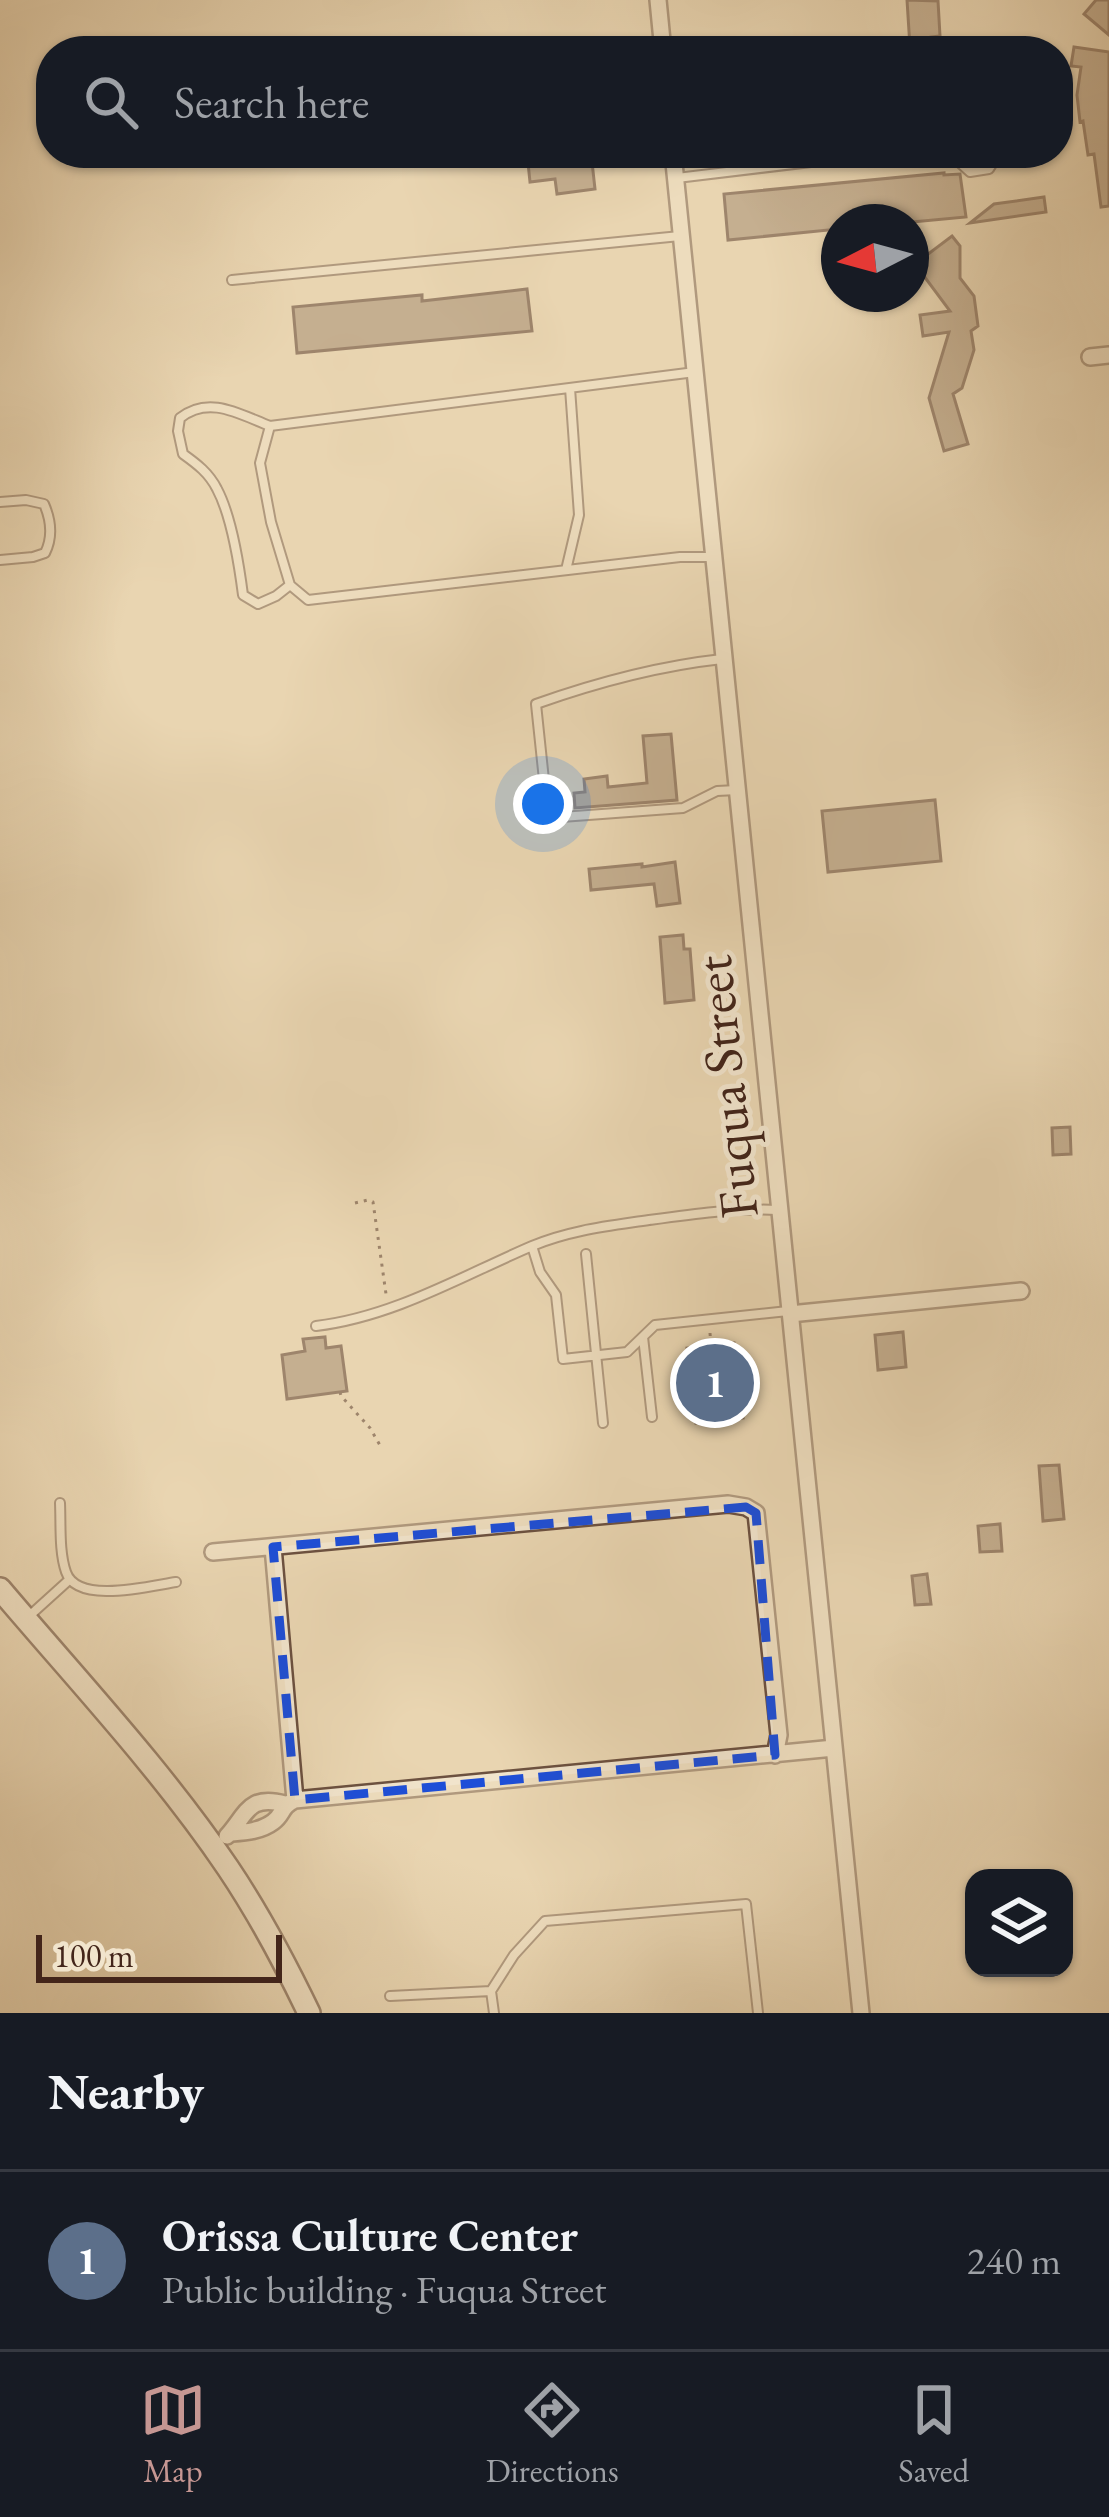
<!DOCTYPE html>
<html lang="en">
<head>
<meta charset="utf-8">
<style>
	:root { --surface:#171b24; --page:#242831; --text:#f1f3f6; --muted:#9ea1a6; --line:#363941; --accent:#c59692 }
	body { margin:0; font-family:"EB Garamond",serif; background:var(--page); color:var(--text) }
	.controls { position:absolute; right:36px; bottom:36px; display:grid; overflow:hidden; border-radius:24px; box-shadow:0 3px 9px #0004 }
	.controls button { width:108px; height:108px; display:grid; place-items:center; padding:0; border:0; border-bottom:3px solid var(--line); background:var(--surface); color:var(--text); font:60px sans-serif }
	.compass { position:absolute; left:821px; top:204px; width:108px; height:108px; border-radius:50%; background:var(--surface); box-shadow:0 3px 9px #0004; rotate:264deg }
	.scale { position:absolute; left:36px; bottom:30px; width:246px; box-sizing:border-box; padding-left:12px; border:6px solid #43251a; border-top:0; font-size:33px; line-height:42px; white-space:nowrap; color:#43251a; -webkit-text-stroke:9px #f1e4cc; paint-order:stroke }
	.you { position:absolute; left:543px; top:804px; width:42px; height:42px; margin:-30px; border:9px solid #fff; border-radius:50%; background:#1a73e8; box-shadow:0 0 0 18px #1a73e833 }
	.badge { display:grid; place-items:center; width:78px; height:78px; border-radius:50%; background:var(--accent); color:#fff; font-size:39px; font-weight:700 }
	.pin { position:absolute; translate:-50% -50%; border:6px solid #fff; box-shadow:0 3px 12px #0006 }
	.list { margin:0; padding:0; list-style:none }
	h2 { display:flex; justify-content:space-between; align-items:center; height:156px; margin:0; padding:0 48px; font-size:51px }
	h2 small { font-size:39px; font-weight:400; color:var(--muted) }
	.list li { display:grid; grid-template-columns:78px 1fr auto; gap:36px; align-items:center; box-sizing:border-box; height:180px; padding:0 48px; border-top:3px solid var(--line) }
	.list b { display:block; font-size:45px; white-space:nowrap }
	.list p { margin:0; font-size:39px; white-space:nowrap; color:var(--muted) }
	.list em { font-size:39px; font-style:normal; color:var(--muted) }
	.icon { flex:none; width:66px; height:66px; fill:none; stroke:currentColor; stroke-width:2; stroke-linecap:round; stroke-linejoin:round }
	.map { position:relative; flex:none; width:1109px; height:2013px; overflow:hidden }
	.search { position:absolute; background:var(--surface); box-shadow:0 3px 9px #0004; left:36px; right:36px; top:36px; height:132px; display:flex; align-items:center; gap:30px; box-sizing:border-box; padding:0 42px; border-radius:48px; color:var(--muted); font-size:45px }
	.sheet { height:336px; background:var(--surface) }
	nav { display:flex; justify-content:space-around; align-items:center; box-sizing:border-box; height:168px; border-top:3px solid var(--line); background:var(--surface); font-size:33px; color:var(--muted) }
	nav a { display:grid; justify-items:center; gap:6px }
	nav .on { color:var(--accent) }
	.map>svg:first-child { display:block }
	.building { fill:#998169; stroke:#43251a; stroke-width:3 }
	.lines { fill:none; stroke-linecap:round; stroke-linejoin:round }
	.lane-casing { stroke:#6c5140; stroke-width:12 }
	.street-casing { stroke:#6c5140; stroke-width:20 }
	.secondary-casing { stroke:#43251a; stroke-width:26 }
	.path { stroke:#43251a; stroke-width:3; stroke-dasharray:3 6; stroke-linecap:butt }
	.lane { stroke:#f1e4cc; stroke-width:8 }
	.street { stroke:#f1e4cc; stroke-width:15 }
	.secondary { stroke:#f1e4cc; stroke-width:21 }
	.marked { fill:none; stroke:#1d4ed8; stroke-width:9; stroke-dasharray:24 15; stroke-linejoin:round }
	.labels { text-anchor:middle; stroke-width:10; stroke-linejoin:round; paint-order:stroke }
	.street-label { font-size:54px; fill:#43251a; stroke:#f1e4cc }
</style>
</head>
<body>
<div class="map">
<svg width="1109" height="2013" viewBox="0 0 1109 2013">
	<rect width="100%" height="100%" fill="#e9d5b1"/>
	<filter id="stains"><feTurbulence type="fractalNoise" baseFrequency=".00167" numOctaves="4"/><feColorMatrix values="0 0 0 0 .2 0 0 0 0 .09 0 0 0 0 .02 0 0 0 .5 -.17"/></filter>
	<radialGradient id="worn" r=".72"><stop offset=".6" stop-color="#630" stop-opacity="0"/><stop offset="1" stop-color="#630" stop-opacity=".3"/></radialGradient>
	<path class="building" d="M 907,0 L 938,1 L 940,36 L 931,37 L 932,46 L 910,47 Z
		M 1096,0 L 1109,0 L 1109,35 L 1084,14 Z
		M 1074,47 L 1109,52 L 1109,206 L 1101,207 L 1094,154 L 1088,155 L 1083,121 L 1080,122 L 1077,95 L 1081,67 L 1071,66 Z
		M 527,153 L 591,153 L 595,189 L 557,194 L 555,179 L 530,182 Z
		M 944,173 L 944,175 L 960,174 L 966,217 L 912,222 L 839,222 L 839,229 L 728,240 L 724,194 Z
		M 1044,197 L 1046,212 L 970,223 L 994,204 Z
		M 952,236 L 960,246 L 960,278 L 974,296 L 978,326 L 971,331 L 974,350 L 962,388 L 953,394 L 968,444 L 944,451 L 929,398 L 949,332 L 923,336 L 920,315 L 950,311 L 915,264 Z
		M 527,289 L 532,331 L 297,353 L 293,307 L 422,295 L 422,301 Z
		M 671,734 L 677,800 L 575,808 L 574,793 L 585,792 L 584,779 L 607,776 L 608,787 L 647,783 L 643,736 Z
		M 935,800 L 941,861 L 828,872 L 822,811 Z
		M 675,862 L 680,903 L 657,906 L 654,884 L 591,890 L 589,869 L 642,864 L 642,867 Z
		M 683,935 L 684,949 L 690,949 L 694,1000 L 665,1003 L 660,937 Z
		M 1070,1127 L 1071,1154 L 1053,1155 L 1052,1128 Z
		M 903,1332 L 906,1367 L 878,1370 L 875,1335 Z
		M 325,1337 L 326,1348 L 341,1346 L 347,1391 L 287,1399 L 282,1355 L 305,1351 L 303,1339 Z
		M 734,1343 L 743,1418 L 696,1423 L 687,1348 Z
		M 1059,1465 L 1064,1519 L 1043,1521 L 1039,1466 Z
		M 1000,1524 L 1002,1551 L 980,1552 L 978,1526 Z
		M 927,1574 L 931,1604 L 915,1605 L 912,1576 Z"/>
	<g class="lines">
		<g class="lane-casing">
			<path id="lane" d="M 722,153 L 737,153
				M 949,153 L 970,172 L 989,169 L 999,153
				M 677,178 L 886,153
				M 232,280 L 680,236
				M 695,372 L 270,426 L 260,463 L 271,522 L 290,585 L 308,600 L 680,557 L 712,557
				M 270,426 C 239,414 209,395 180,418 L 178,431 L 183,454 C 197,464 209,473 217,489 C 232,517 239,564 243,595 L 258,604 L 276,596 L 290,585
				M 0,502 L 26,500 L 44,504 C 51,520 53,537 45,553 L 33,557 L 0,560
				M 566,570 L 579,515 L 570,388
				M 722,659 C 658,666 598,682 536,704 L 548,818 L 683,808 L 717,791 L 737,790
				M 532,1246 L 540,1272 L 556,1295 L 563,1359 L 627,1352 L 655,1325 L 788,1311
				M 586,1254 L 603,1423
				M 316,1326 C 393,1317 462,1276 532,1246 C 570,1230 609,1226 649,1220 C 692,1214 734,1208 778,1210
				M 643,1337 L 652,1417
				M 60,1503 C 61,1525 59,1552 66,1572 C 77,1605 150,1586 176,1582
				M 27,1618 L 69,1580
				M 390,1996 L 491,1991
				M 494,2013 L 491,1991 L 514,1955 L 545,1921 L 746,1904 L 758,2013"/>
		</g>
		<g class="street-casing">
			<path id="street" d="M 658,0 L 663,51
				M 673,153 L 861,2013
				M 1090,357 L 1109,355
				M 790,1314 L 1021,1291
				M 273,1547 L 295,1800
				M 213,1552 L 728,1504 L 746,1507 L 756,1513 L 779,1735 L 775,1755
				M 232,1833 C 246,1832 261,1831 273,1822 C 284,1814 280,1807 295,1800 L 834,1748
				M 227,1836 C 247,1814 248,1794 285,1804"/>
		</g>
		<g class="secondary-casing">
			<path id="secondary" d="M 0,1589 C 77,1680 161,1769 228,1868 C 259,1914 285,1963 309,2013"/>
		</g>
		<path class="path" d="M 355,1203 L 368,1200 L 373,1202 L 386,1294
			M 710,1333 L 711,1346
			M 340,1392 L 341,1396 L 370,1428 L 381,1447"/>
		<use href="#lane" class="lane"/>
		<use href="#street" class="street"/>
		<use href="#secondary" class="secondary"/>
	</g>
	<path d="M0 0H1109V2013H0ZM 746,1507 L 756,1513 L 775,1755 L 295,1800 L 273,1547 Z" fill="#e9d5b1" fill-opacity=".55" fill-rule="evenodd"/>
	<path class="marked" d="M 746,1507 L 756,1513 L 775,1755 L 295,1800 L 273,1547 Z"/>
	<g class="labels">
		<g class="street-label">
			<text transform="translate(725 1087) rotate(-96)" y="19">Fuqua Street</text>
		</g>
	</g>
	<rect width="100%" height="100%" filter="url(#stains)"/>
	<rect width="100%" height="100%" fill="url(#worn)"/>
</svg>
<div class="controls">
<button><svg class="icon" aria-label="layers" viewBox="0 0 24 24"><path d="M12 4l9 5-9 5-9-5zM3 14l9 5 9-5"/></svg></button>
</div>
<svg class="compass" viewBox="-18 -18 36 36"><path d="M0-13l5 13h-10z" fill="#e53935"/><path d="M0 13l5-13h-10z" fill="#9ea1a6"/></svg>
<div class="scale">100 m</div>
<div class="you"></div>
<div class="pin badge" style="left:715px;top:1383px;background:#5c6f8a">1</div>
<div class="search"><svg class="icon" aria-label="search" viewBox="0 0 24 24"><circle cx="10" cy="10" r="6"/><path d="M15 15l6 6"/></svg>Search here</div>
</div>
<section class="sheet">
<h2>Nearby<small></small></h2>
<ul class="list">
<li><span class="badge" style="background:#5c6f8a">1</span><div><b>Orissa Culture Center</b><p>Public building · Fuqua Street</p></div><em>240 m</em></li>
</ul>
</section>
<nav>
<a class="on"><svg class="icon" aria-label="map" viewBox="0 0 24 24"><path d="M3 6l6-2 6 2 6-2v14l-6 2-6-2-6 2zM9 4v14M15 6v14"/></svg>Map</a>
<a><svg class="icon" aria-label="directions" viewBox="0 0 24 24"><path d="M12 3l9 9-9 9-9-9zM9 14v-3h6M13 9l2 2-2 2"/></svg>Directions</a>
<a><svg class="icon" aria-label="saved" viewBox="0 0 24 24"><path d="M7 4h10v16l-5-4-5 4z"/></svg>Saved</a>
</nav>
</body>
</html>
